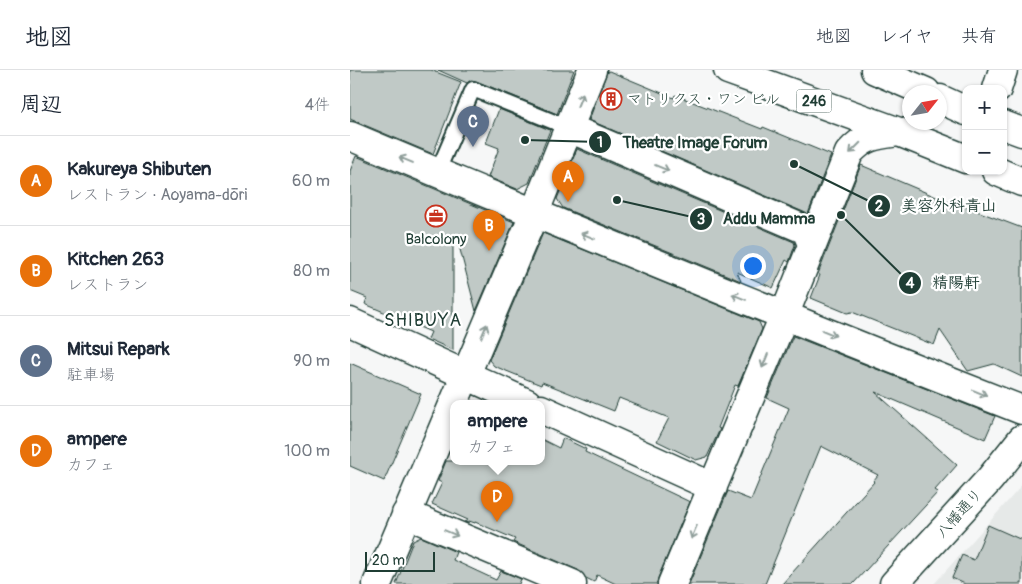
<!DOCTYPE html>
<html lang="ja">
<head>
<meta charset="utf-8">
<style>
	:root { --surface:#fff; --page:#f6f6f7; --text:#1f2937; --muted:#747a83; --line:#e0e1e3; --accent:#c8321e }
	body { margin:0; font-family:Pangolin,"Klee One",sans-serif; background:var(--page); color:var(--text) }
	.controls { position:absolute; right:15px; top:15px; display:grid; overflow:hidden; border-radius:10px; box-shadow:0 1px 4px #0004 }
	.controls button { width:45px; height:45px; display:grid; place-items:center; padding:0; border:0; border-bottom:1px solid var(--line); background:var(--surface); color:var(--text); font:25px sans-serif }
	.compass { position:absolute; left:552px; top:15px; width:45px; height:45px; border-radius:50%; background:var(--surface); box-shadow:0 1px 4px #0004; rotate:59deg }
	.scale { position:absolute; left:15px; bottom:12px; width:70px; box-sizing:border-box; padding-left:5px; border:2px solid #1f3d34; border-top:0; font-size:14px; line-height:18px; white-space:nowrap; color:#1f3d34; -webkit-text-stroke:4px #fff; paint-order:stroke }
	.you { position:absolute; left:402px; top:195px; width:18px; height:18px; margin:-12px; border:4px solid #fff; border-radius:50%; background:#1a73e8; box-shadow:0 0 0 8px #1a73e833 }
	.badge { display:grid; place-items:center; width:32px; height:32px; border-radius:50%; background:var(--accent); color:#fff; font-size:16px; font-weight:700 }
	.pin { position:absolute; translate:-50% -41px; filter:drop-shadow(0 1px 2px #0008) }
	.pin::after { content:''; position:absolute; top:26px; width:18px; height:15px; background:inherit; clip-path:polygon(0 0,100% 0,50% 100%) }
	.popup { position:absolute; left:100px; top:330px; width:95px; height:65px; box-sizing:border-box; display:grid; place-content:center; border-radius:10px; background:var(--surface); filter:drop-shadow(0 1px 4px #0005); font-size:16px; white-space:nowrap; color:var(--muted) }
	.popup b { font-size:19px; color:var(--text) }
	.popup::after { content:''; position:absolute; left:50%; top:100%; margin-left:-10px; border:10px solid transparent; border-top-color:var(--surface) }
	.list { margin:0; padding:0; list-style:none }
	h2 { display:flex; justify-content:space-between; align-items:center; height:65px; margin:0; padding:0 20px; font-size:21px }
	h2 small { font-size:16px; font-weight:400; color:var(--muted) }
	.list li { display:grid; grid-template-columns:32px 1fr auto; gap:15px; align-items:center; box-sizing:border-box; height:90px; padding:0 20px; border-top:1px solid var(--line) }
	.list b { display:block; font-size:19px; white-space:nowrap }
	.list p { margin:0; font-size:16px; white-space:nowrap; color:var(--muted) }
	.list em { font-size:16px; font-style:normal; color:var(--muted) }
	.map { position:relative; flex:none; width:672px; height:514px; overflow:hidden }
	header { display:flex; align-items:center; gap:30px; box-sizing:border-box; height:70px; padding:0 25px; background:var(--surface); border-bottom:1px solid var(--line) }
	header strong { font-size:24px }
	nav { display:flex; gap:28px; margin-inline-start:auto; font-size:18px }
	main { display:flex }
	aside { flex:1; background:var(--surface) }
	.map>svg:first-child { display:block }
	.built { fill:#e6e9e8 }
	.building { fill:#c0c9c6; stroke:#1f3d34 }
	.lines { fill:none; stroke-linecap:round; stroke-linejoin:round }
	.lane-casing { stroke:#1f3d34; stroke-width:18 }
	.street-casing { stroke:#1f3d34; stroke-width:31 }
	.secondary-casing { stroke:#1f3d34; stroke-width:31 }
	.highway-casing { stroke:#1f3d34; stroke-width:31 }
	.lane { stroke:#fff; stroke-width:14 }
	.street { stroke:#fff; stroke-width:28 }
	.secondary { stroke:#fff; stroke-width:28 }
	.highway { stroke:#fff; stroke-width:28 }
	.oneway { stroke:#8f9e9a }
	.labels { text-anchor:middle; stroke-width:4.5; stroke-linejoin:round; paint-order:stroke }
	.shield { fill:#fff; stroke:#627771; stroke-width:1 }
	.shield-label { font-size:14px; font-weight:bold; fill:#1f3d34 }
	.poi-label { font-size:15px; fill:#1f3d34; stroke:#fff; text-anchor:start }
	.street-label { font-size:15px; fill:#1f3d34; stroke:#fff }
	.quarter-label { font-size:18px; letter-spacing:1px; fill:#1f3d34; stroke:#fff }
	.leader { fill:none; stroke:#1f3d34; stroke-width:2 }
	.callout-dot { fill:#1f3d34; stroke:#fff; stroke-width:2 }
	.mark-label { font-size:15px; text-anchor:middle; font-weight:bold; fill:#fff }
	.callout-label { font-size:16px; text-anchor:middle; font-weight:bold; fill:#1f3d34; stroke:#fff; stroke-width:4.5; stroke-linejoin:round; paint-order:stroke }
</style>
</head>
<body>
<header>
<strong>地図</strong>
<nav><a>地図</a><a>レイヤ</a><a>共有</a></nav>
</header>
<main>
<aside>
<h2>周辺<small>4件</small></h2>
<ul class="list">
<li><span class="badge" style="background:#e8710a">A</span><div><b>Kakureya Shibuten</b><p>レストラン · Aoyama-dōri</p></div><em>60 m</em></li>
<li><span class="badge" style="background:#e8710a">B</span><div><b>Kitchen 263</b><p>レストラン</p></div><em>80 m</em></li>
<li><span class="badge" style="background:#5c6f8a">C</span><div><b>Mitsui Repark</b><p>駐車場</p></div><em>90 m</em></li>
<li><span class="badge" style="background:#e8710a">D</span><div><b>ampere</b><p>カフェ</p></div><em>100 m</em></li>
</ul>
</aside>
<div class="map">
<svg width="672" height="514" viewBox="0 0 672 514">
	<rect width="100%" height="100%" fill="#f6f7f7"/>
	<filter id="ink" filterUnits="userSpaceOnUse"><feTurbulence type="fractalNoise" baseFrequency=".02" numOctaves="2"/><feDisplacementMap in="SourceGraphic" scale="10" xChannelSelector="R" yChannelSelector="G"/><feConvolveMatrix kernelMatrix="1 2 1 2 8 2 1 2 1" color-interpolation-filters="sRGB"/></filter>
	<g filter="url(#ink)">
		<path class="built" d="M 672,414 L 672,514 L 584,514 L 666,422 Z"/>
		<path class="building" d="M 0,0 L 81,0 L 111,12 L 83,84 L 0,49 Z
			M 88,0 L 224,0 L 207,44 L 126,11 L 121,10 L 117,13 Z
			M 259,1 L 324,28 L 325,25 L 412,59 L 413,57 L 481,85 L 458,144 L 239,50 L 257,2 Z
			M 149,39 L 200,60 L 179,113 L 167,119 L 138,107 L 149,78 L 136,73 Z
			M 227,79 L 444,172 L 445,175 L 439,192 L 436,190 L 423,218 L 387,202 L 391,211 L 213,138 L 207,129 Z
			M 6,86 L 164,152 L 126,241 L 107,168 L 103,169 L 103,280 L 78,269 L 81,262 L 15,234 L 17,228 L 0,221 L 0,101 Z
			M 511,95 L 610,137 L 611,135 L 672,158 L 672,307 L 644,294 L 618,301 L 590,260 L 584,275 L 502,242 L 497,243 L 461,228 L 470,205 L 468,204 Z
			M 193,163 L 409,252 L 412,259 L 388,316 L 385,315 L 368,358 L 370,359 L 357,387 L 346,390 L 307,371 L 319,348 L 269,328 L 264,341 L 192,312 L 191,315 L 144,296 L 139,290 Z
			M 443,266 L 645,346 L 635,369 L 525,322 L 607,395 L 585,420 L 588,422 L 503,514 L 432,514 L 524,412 L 523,411 L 528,405 L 471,376 L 415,514 L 339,514 L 378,421 L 401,430 L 439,338 L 417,328 Z
			M 0,293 L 71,324 L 34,411 L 0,396 Z
			M 213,368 L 236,379 L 235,382 L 340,432 L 308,508 L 307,514 L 266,514 L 247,505 L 244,512 L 236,508 L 228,500 L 163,472 L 165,469 L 125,452 L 125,453 L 119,451 L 118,453 L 114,452 L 118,450 L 82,434 L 92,413 L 88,411 L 96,391 L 191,391 L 191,369 L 209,378 Z
			M 638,455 L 672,470 L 672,514 L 615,514 L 602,508 L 612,485 L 624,490 Z
			M 71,467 L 106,482 L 103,490 L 146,510 L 151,501 L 171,509 L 169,514 L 46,514 L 63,471 Z"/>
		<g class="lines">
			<g class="lane-casing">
				<path id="lane" d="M 87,103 L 123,19 L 219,58"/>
			</g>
			<g class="street-casing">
				<path id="street" d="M 647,19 L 653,0
					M 219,58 L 456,160 L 462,174
					M 0,66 C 223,160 447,252 672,340
					M 0,252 L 177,333
					M 191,339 L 363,417
					M 56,444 L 222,514
					M 27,514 L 184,144 L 242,0
					M 322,514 L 434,246 L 499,83 C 515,65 527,65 549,62"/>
			</g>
			<g class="secondary-casing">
				<path id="secondary" d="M 544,514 L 640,409 L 672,369"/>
			</g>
			<g class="highway-casing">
				<path id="highway" d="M 378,0 L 549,62 L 616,89
					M 525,0 L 576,22
					M 590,29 L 616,41
					M 653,55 L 672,62
					M 646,101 L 672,112"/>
			</g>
			<use href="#lane" class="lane"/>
			<use href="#street" class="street"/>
			<use href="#secondary" class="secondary"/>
			<use href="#highway" class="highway"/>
		</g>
		<defs><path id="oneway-shaft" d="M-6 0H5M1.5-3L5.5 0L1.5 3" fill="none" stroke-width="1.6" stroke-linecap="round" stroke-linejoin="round" transform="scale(1.25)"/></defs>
		<g class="oneway">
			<use href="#oneway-shaft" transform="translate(230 30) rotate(-68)"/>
			<use href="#oneway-shaft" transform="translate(505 78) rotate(135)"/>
			<use href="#oneway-shaft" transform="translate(56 90) rotate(-157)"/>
			<use href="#oneway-shaft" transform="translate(312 98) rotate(23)"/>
			<use href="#oneway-shaft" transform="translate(238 166) rotate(-158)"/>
			<use href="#oneway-shaft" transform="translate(389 227) rotate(-158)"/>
			<use href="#oneway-shaft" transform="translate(134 261) rotate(-67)"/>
			<use href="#oneway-shaft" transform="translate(479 263) rotate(22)"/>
			<use href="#oneway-shaft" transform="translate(415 291) rotate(112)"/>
			<use href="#oneway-shaft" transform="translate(630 323) rotate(22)"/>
			<use href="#oneway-shaft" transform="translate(344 462) rotate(113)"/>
			<use href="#oneway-shaft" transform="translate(101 463) rotate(23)"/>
		</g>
	</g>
	<defs>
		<g id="building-ring" transform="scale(1.125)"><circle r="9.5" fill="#fff" stroke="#c8321e" stroke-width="1.5"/><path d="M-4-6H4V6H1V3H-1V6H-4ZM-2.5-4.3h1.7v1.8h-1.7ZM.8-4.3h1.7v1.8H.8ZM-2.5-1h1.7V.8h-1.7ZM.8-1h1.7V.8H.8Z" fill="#c8321e"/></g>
		<g id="office-ring" transform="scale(1.125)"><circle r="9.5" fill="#fff" stroke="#c8321e" stroke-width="1.5"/><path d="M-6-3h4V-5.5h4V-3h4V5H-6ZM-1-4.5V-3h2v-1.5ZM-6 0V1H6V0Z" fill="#c8321e"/></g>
	</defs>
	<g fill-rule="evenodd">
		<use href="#building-ring" x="261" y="29"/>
		<use href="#office-ring" x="86" y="146"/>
	</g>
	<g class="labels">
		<rect class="shield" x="446.5" y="19.5" width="35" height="23" rx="4"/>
		<g class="shield-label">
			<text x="464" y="36">246</text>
		</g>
		<g class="poi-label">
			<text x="277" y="34">マトリクス・ワン ビル</text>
			<text x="86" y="174" text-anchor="middle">Balcolony</text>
		</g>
		<g class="street-label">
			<text transform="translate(609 443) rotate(-48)" y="5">八幡通り</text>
		</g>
		<g class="quarter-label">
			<text x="73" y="256">SHIBUYA</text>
		</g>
	</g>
	<path class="leader" d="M175 70L250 72M444 94L529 136M267 130L351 149M491 145L560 213"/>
	<g class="callout-dot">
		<circle cx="175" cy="70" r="5"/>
		<circle cx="444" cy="94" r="5"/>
		<circle cx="267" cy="130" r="5"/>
		<circle cx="491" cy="145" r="5"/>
		<circle cx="250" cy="72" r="12"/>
		<circle cx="529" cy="136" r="12"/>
		<circle cx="351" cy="149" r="12"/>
		<circle cx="560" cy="213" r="12"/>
	</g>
	<g class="mark-label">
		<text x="250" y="77">1</text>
		<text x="529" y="141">2</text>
		<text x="351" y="154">3</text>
		<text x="560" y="218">4</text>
	</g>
	<g class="callout-label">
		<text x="345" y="78">Theatre Image Forum</text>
		<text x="599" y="141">美容外科青山</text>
		<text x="419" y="154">Addu Mamma</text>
		<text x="606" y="218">精陽軒</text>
	</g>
</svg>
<div class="controls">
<button>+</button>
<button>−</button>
</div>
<svg class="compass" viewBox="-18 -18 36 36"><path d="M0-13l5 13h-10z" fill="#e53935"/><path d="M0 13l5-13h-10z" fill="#747a83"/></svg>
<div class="scale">20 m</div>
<div class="you"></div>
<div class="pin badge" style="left:218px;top:132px;background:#e8710a">A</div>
<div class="pin badge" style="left:139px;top:181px;background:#e8710a">B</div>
<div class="pin badge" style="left:123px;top:77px;background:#5c6f8a">C</div>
<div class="pin badge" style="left:147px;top:452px;background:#e8710a">D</div>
<div class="popup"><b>ampere</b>カフェ</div>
</div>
</main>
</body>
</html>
